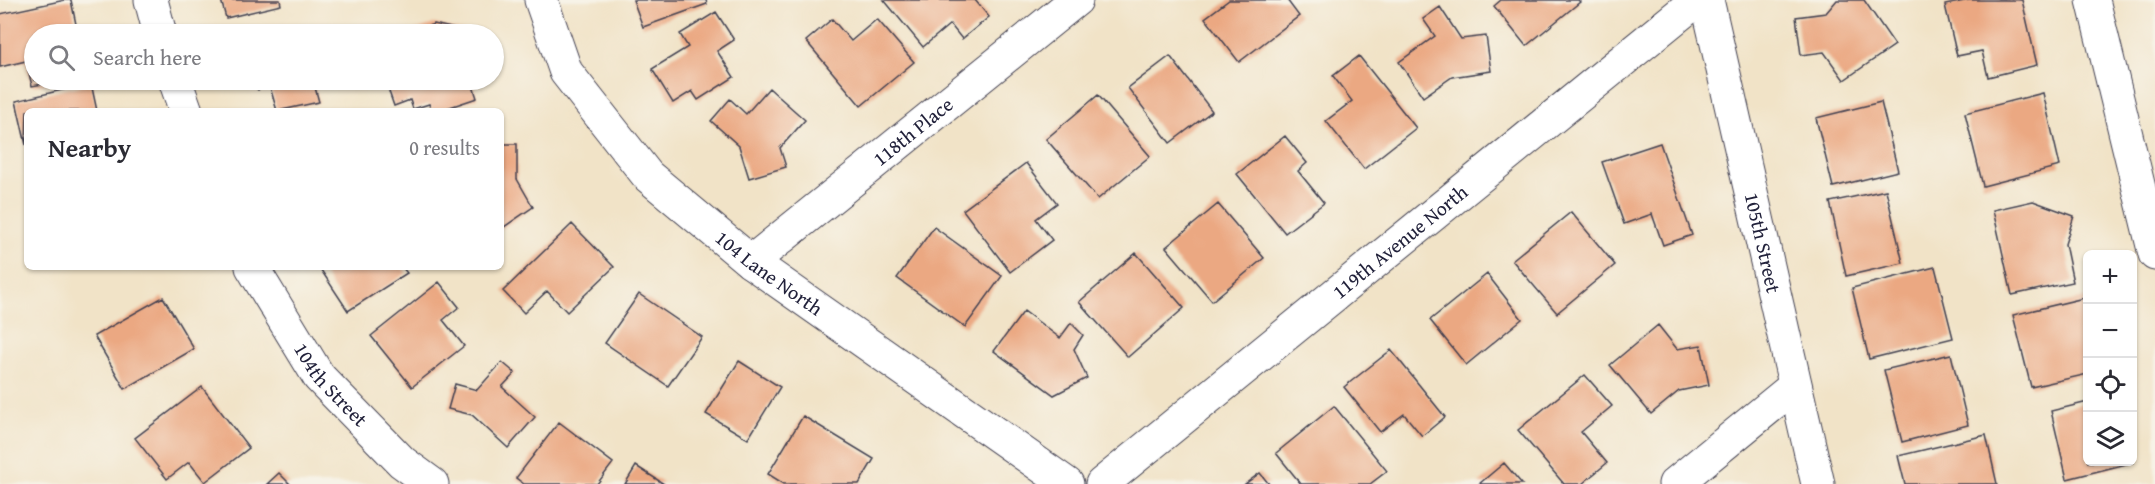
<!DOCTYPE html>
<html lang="en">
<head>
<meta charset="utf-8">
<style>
	:root { --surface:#fff; --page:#f7f7f7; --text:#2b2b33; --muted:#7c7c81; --line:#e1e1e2 }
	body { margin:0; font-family:"Gentium Book Plus",serif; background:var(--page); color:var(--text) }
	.controls { position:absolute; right:18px; bottom:18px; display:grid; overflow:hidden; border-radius:9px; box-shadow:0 2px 4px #0004 }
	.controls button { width:54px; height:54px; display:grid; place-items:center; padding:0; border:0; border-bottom:2px solid var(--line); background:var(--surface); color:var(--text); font:30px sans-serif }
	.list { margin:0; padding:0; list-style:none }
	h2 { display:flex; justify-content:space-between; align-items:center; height:78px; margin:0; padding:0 24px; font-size:26px }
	h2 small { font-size:20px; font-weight:400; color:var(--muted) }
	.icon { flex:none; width:33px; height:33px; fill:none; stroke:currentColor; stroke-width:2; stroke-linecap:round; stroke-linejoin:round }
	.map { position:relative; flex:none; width:2155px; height:484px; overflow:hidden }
	.search { position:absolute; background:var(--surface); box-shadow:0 2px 4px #0004; left:24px; top:24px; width:480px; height:66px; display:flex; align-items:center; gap:15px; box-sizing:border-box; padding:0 21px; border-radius:33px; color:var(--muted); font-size:22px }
	.panel { position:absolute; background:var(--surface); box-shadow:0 2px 4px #0004; left:24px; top:108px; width:480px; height:162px; border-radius:9px }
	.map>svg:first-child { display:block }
	.building { fill:#eba882 }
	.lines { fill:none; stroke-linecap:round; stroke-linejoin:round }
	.street-casing { stroke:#413f50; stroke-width:35 }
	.street { stroke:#fff; stroke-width:33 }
	.labels { text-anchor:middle; stroke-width:6; stroke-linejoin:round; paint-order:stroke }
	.street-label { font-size:20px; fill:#22223b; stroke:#f7f3e8 }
</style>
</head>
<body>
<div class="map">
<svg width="2155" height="484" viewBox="0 0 2155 484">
	<rect width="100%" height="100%" fill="#f7f3e8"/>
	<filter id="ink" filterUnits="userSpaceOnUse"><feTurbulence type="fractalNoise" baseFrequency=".0167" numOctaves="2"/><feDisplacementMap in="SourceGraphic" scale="12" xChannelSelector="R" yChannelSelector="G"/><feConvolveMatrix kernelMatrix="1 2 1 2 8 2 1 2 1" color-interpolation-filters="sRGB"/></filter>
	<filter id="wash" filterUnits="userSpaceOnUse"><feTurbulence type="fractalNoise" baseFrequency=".008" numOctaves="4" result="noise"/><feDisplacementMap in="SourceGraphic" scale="24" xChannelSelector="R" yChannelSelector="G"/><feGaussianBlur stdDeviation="1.35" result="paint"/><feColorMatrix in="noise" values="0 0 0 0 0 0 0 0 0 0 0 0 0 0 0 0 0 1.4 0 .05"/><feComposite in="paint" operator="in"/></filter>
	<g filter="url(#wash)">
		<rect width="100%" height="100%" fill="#f1e3c7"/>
		<g id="blocks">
			<path class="building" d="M 65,0 L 71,0 L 78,34 L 34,34 L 34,80 L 60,81 L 32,86 L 26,61 L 0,67 L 0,14 Z
				M 221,0 L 280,0 L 281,5 L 226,18 Z
				M 633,0 L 706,0 L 707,4 L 643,27 Z
				M 884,0 L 975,0 L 989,17 L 962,39 L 950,24 L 923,47 Z
				M 1229,0 L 1287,0 L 1299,16 L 1239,62 L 1205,18 Z
				M 1501,0 L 1578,0 L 1580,2 L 1526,46 L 1494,6 Z
				M 1837,0 L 1864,0 L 1895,45 L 1844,80 L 1824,52 L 1801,55 L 1796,17 L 1826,13 Z
				M 1969,0 L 2022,0 L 2037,65 L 1988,77 L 1982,51 L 1957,56 L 1945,5 Z
				M 1440,7 L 1461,39 L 1486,36 L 1491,71 L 1452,77 L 1423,97 L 1399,62 L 1435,36 L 1423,19 Z
				M 716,12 L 734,40 L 717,51 L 734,77 L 698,100 L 692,91 L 673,103 L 652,69 L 688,47 L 680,34 Z
				M 832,19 L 851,41 L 877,19 L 914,62 L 861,106 L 806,41 Z
				M 434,24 L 476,34 L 404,34 Z
				M 1170,56 L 1212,111 L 1170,143 L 1128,88 Z
				M 1359,56 L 1416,128 L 1364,169 L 1326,121 L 1352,101 L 1333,76 Z
				M 247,80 L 268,80 L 258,90 Z
				M 268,80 L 313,80 L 319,102 L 277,111 Z
				M 385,80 L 471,80 L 477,98 L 438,111 L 431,111 L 429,104 L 413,109 L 410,100 L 394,106 Z
				M 91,83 L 97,111 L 27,111 L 26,145 L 16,101 Z
				M 769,88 L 805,120 L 780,148 L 786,167 L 749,178 L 739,146 L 711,121 L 730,99 L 746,114 Z
				M 2043,93 L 2060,166 L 1983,186 L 1965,113 Z
				M 1098,95 L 1150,156 L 1098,199 L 1046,139 Z
				M 1881,102 L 1898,171 L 1833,187 L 1816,118 Z
				M 1285,136 L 1307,163 L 1298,171 L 1324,203 L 1285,233 L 1237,174 Z
				M 1660,143 L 1692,235 L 1663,245 L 1652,214 L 1624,224 L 1602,162 Z
				M 501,144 L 517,144 L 517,179 L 533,207 L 501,229 Z
				M 1026,163 L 1057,203 L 1036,219 L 1052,240 L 1010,272 L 963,210 Z
				M 1886,190 L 1903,263 L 1846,276 L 1830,202 Z
				M 2033,201 L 2074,216 L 2065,244 L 2073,282 L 2012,295 L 1993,210 Z
				M 1218,204 L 1264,258 L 1212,301 L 1166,247 Z
				M 1571,212 L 1615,265 L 1557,313 L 1512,260 Z
				M 572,224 L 614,267 L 567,312 L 547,291 L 524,313 L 503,291 Z
				M 934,227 L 1002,276 L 965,327 L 897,278 Z
				M 1136,253 L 1184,308 L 1128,357 L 1079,302 Z
				M 319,267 L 402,267 L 407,273 L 348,311 Z
				M 1935,267 L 1953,338 L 1869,359 L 1852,288 Z
				M 1487,274 L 1522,319 L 1466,365 L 1430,320 Z
				M 439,282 L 459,307 L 443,320 L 464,346 L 412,387 L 371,336 Z
				M 639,294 L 702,337 L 668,386 L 605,343 Z
				M 163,297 L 194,349 L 125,389 L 94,336 Z
				M 2088,297 L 2088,374 L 2031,387 L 2013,315 Z
				M 1024,311 L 1060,338 L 1071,323 L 1083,335 L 1074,349 L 1087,378 L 1054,395 L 994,351 Z
				M 1658,325 L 1677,349 L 1701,345 L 1709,385 L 1679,391 L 1651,414 L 1610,365 Z
				M 1391,350 L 1445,417 L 1422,436 L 1404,414 L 1380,432 L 1344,387 Z
				M 1951,354 L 1968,425 L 1902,442 L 1884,370 Z
				M 739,361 L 780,387 L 748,439 L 706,414 Z
				M 502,362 L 515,373 L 502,387 L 535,417 L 508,448 L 472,415 L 448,409 L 455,384 L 477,390 Z
				M 1585,375 L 1612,406 L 1581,432 L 1607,463 L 1582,484 L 1564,484 L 1518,430 Z
				M 202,387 L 249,448 L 205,482 L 189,462 L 167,479 L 135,438 Z
				M 2088,402 L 2088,462 L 2134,462 L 2067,479 L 2051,411 Z
				M 1334,406 L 1387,471 L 1370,484 L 1301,484 L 1276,453 Z
				M 803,416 L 874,459 L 859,484 L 784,484 L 768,474 Z
				M 559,422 L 613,463 L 597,484 L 524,484 L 516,478 Z
				M 1986,435 L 1997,484 L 1905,484 L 1898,456 Z
				M 1504,463 L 1522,484 L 1479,484 Z
				M 636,466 L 664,484 L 625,484 Z
				M 279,473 L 290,484 L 267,484 Z
				M 1260,473 L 1269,484 L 1245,484 Z"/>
		</g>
	</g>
	<g filter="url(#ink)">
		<use href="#blocks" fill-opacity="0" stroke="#413f50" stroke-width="1.5"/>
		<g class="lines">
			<g class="street-casing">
				<g id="street">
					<path d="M 151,0 L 160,34"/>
					<path id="s1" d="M 541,0 L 566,72 L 648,176 L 751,262 L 1067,484"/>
					<path id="s2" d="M 1707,0 L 1818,484"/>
					<path d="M 2093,0 L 2155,254"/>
					<path d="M 175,80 L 186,111"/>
					<path id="s3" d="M 751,262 L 1076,0"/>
					<path id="s4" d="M 252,267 L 319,377 L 402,462 L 432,484"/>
					<path id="s5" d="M 1102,484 L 1697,0"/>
					<path d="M 1675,484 L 1795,386"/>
				</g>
			</g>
			<use href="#street" class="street"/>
		</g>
	</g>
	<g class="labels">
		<g class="street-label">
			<text dy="7" stroke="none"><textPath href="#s3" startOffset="208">118th Place</textPath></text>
			<text dy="7" stroke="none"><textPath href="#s5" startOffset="384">119th Avenue North</textPath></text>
			<text dy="7" stroke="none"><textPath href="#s2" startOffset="249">105th Street</textPath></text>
			<text dy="7" stroke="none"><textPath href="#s1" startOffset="364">104 Lane North</textPath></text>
			<text dy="7" stroke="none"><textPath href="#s4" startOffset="142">104th Street</textPath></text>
		</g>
	</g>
</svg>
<div class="controls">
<button>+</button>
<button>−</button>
<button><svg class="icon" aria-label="locate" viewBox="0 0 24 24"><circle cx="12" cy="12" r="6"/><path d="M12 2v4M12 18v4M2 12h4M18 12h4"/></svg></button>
<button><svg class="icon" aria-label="layers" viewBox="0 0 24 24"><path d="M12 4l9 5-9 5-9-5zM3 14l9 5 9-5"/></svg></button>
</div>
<div class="search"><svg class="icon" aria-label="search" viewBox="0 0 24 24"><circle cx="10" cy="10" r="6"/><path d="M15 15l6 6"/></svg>Search here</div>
<section class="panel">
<h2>Nearby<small>0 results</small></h2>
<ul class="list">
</ul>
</section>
</div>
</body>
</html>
